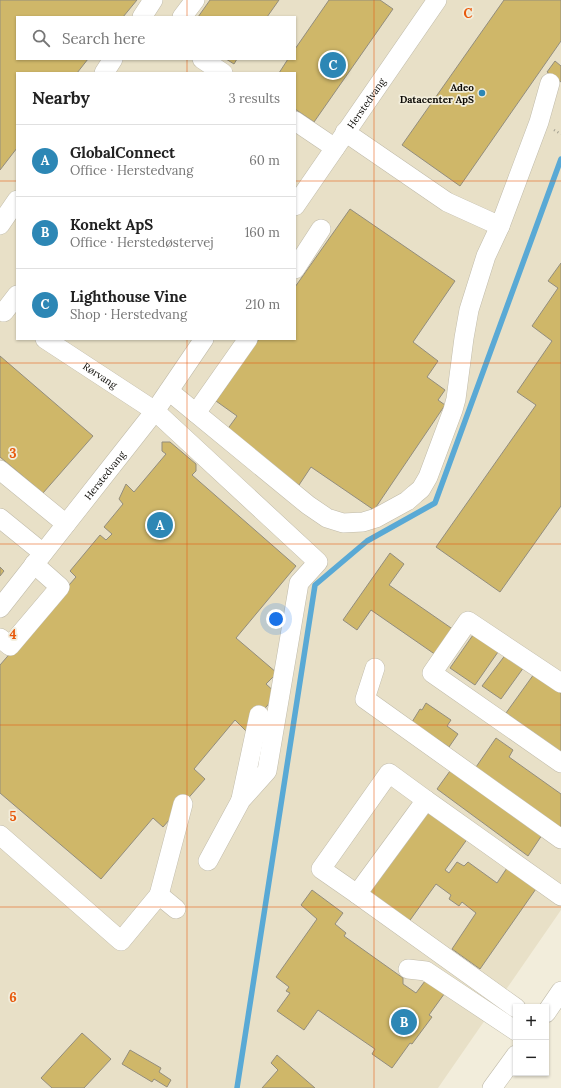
<!DOCTYPE html>
<html lang="en">
<head>
<meta charset="utf-8">
<style>
	:root { --surface:#fff; --page:#f6f6f6; --text:#222; --muted:#767676; --line:#e0e0e0; --accent:#2d87b5 }
	body { margin:0; font-family:Lora,serif; background:var(--page); color:var(--text) }
	.controls { position:absolute; right:12px; bottom:12px; display:grid; overflow:hidden; border-radius:0px; box-shadow:0 1px 3px #0004 }
	.controls button { width:36px; height:36px; display:grid; place-items:center; padding:0; border:0; border-bottom:1px solid var(--line); background:var(--surface); color:var(--text); font:20px sans-serif }
	.you { position:absolute; left:276px; top:619px; width:14px; height:14px; margin:-10px; border:3px solid #fff; border-radius:50%; background:#1a73e8; box-shadow:0 0 0 6px #1a73e833 }
	.badge { display:grid; place-items:center; width:26px; height:26px; border-radius:50%; background:var(--accent); color:#fff; font-size:13px; font-weight:700 }
	.pin { position:absolute; translate:-50% -50%; border:2px solid #fff; box-shadow:0 1px 4px #0006 }
	.list { margin:0; padding:0; list-style:none }
	h2 { display:flex; justify-content:space-between; align-items:center; height:52px; margin:0; padding:0 16px; font-size:17px }
	h2 small { font-size:13px; font-weight:400; color:var(--muted) }
	.list li { display:grid; grid-template-columns:26px 1fr auto; gap:12px; align-items:center; box-sizing:border-box; height:72px; padding:0 16px; border-top:1px solid var(--line) }
	.list b { display:block; font-size:15px; white-space:nowrap }
	.list p { margin:0; font-size:13px; white-space:nowrap; color:var(--muted) }
	.list em { font-size:13px; font-style:normal; color:var(--muted) }
	.icon { flex:none; width:22px; height:22px; fill:none; stroke:currentColor; stroke-width:2; stroke-linecap:round; stroke-linejoin:round }
	.map { position:relative; flex:none; width:561px; height:1088px; overflow:hidden }
	.search { position:absolute; background:var(--surface); box-shadow:0 1px 3px #0004; left:16px; top:16px; width:280px; height:44px; display:flex; align-items:center; gap:10px; box-sizing:border-box; padding:0 14px; border-radius:0px; color:var(--muted); font-size:15px }
	.panel { position:absolute; background:var(--surface); box-shadow:0 1px 3px #0004; left:16px; top:72px; width:280px; height:268px; border-radius:0px }
	.map>svg:first-child { display:block }
	.built { fill:#e8e0c7; fill-rule:evenodd }
	.lines { fill:none; stroke-linecap:round; stroke-linejoin:round }
	.stream { stroke:#59a9d5; stroke-width:5.5 }
	.building { fill:#cfb769; stroke:#938d7d }
	.minor-casing { stroke:#c0bbaa; stroke-width:20 }
	.path { stroke:#a39f91; stroke-width:2.5; stroke-dasharray:1 3; stroke-linecap:butt }
	.minor { stroke:#fff; stroke-width:19 }
	.grid { fill:none; stroke:#e8590c; stroke-width:1; stroke-opacity:0.55 }
	.poi-dot { fill:#2d87b5; stroke:#f2eddb; stroke-width:1.5 }
	.labels { text-anchor:middle; stroke-width:3.5; stroke-linejoin:round; paint-order:stroke }
	.poi-label { font-size:10px; font-weight:bold; fill:#0d0b06; stroke:#f2eddb; text-anchor:end }
	.street-label { font-size:10px; fill:#0d0b06; stroke:#f2eddb }
	.grid-label { font-size:13px; text-anchor:middle; font-weight:bold; fill:#e8590c; stroke:#f2eddb; stroke-width:3.5; stroke-linejoin:round; paint-order:stroke }
</style>
</head>
<body>
<div class="map">
<svg width="561" height="1088" viewBox="0 0 561 1088">
	<rect width="100%" height="100%" fill="#f2eddb"/>
	<path class="built" d="M 0,0 L 561,0 L 561,910 L 438,1088 L 0,1088 ZM 17,17 L 295,17 L 295,59 L 17,59 ZM 17,73 L 295,73 L 295,339 L 17,339 Z"/>
	<g class="lines">
		<path class="stream" d="M 237,1088 L 315,585 L 367,541 L 435,503 L 561,159"/>
	</g>
	<path class="building" d="M 0,0 L 137,0 L 123,17 L 17,17 L 17,59 L 88,59 L 77,73 L 17,73 L 17,148 L 0,170 Z
		M 210,0 L 279,0 L 267,17 L 198,17 Z
		M 329,0 L 380,0 L 393,9 L 314,122 L 295,109 L 295,73 L 279,73 L 288,59 L 295,59 L 295,49 Z
		M 504,0 L 561,0 L 561,41 L 460,186 L 402,145 Z
		M 226,59 L 237,59 L 234,64 Z
		M 555,61 L 561,66 L 561,82 L 547,72 Z
		M 350,209 L 455,281 L 413,342 L 438,361 L 427,377 L 445,390 L 438,400 L 445,405 L 374,510 L 311,467 L 299,485 L 224,434 L 237,416 L 216,401 L 259,339 L 295,339 L 295,287 Z
		M 561,263 L 561,506 L 500,592 L 436,547 L 536,405 L 517,392 L 552,341 L 532,326 L 558,288 L 548,281 Z
		M 0,356 L 93,436 L 43,493 L 0,457 Z
		M 162,442 L 170,442 L 196,464 L 196,471 L 192,475 L 296,566 L 236,638 L 277,673 L 266,684 L 277,694 L 246,731 L 235,720 L 194,769 L 205,779 L 163,827 L 153,818 L 101,879 L 0,793 L 0,665 L 76,577 L 70,571 L 100,535 L 106,540 L 112,534 L 104,527 L 123,504 L 119,499 L 126,484 L 134,492 L 166,454 L 162,451 Z
		M 390,553 L 404,564 L 389,585 L 454,630 L 436,655 L 371,610 L 357,630 L 343,620 Z
		M 0,567 L 4,571 L 0,576 Z
		M 473,635 L 498,652 L 475,685 L 450,668 Z
		M 506,654 L 524,667 L 501,699 L 482,686 Z
		M 534,674 L 561,693 L 561,752 L 506,713 Z
		M 426,703 L 451,720 L 447,726 L 458,734 L 449,747 L 412,722 L 420,709 L 422,710 Z
		M 496,738 L 513,750 L 509,757 L 561,794 L 561,828 L 474,770 Z
		M 450,771 L 542,835 L 528,856 L 437,789 Z
		M 429,810 L 468,838 L 445,870 L 449,873 L 457,862 L 464,866 L 468,862 L 497,883 L 509,865 L 538,886 L 480,969 L 452,949 L 476,913 L 462,902 L 459,906 L 449,899 L 451,895 L 436,884 L 408,923 L 368,895 Z
		M 312,890 L 343,913 L 335,924 L 346,933 L 344,936 L 403,978 L 403,984 L 416,993 L 428,977 L 447,990 L 429,1015 L 432,1017 L 412,1044 L 410,1043 L 392,1068 L 372,1054 L 375,1049 L 318,1010 L 304,1030 L 277,1011 L 290,993 L 286,991 L 289,987 L 276,977 L 317,919 L 301,905 Z
		M 82,1033 L 111,1059 L 84,1088 L 52,1088 L 41,1078 Z
		M 130,1050 L 161,1068 L 159,1072 L 171,1080 L 167,1087 L 154,1079 L 152,1082 L 122,1064 Z
		M 277,1055 L 315,1088 L 262,1088 L 278,1070 L 271,1063 Z"/>
	<g class="lines">
		<g class="minor-casing">
			<g id="minor">
				<path d="M 142,17 L 153,0"/>
				<path d="M 182,17 L 195,0"/>
				<path d="M 202,59 L 223,73"/>
				<path d="M 104,73 L 113,59"/>
				<path d="M 295,121 L 335,148"/>
				<path d="M 345,132 L 447,202 L 500,226 L 539,122 L 550,83"/>
				<path id="s1" d="M 295,206 L 437,0"/>
				<path d="M 0,225 L 17,200"/>
				<path d="M 295,269 L 321,229"/>
				<path d="M 4,312 L 17,295"/>
				<path id="s2" d="M 45,339 L 155,411 L 318,562 L 299,583 L 267,771 L 241,800 L 208,861"/>
				<path d="M 169,391 L 308,505 L 327,518 L 343,523 L 363,522 L 376,518 L 407,501 L 415,494 L 421,489 L 428,477 L 453,410 L 456,399 L 464,338 L 469,310 L 486,256 L 500,226"/>
				<path d="M 196,413 L 248,339"/>
				<path d="M 0,470 L 66,524"/>
				<path d="M 0,518 L 43,553"/>
				<path id="s3" d="M 0,608 L 155,411 L 204,339"/>
				<path d="M 0,638 L 10,646 L 60,587 L 34,564"/>
				<path d="M 375,668 L 365,699 L 561,839"/>
				<path d="M 561,683 L 468,621 L 432,673 L 561,763"/>
				<path d="M 241,799 L 259,715"/>
				<path d="M 0,835 L 121,941 L 159,895 L 176,909"/>
				<path d="M 357,894 L 321,869 L 389,773 L 426,800"/>
				<path d="M 159,895 L 183,804"/>
				<path d="M 408,969 L 426,971 L 516,1031"/>
				<path d="M 516,1008 L 357,894 L 426,800 L 561,896"/>
				<path d="M 546,1013 L 561,991"/>
				<path d="M 492,1088 L 516,1055"/>
			</g>
		</g>
		<path class="path" d="M 554,130 L 561,134"/>
		<use href="#minor" class="minor"/>
	</g>
	<path class="grid" d="M 187,0 L 187,17M 374,0 L 374,1088M 187,59 L 187,73M 0,181 L 17,181M 295,181 L 561,181M 187,339 L 187,1088M 0,363 L 561,363M 0,544 L 561,544M 0,725 L 561,725M 0,907 L 561,907"/>
	<circle class="poi-dot" cx="482" cy="93" r="4"/>
	<g class="labels">
		<g class="poi-label">
			<text x="474" y="91">Adeo<tspan x="474" dy="12">Datacenter ApS</tspan></text>
		</g>
		<g class="street-label">
			<text dy="4" stroke="none"><textPath href="#s1" startOffset="125">Herstedvang</textPath></text>
			<text dy="4" stroke="none"><textPath href="#s2" startOffset="66">Rørvang</textPath></text>
			<text dy="4" stroke="none"><textPath href="#s3" startOffset="169">Herstedvang</textPath></text>
		</g>
	</g>
	<g class="grid-label">
		<text x="468" y="18">C</text>
		<text x="13" y="458">3</text>
		<text x="13" y="639">4</text>
		<text x="13" y="821">5</text>
		<text x="13" y="1002">6</text>
	</g>
</svg>
<div class="controls">
<button>+</button>
<button>−</button>
</div>
<div class="you"></div>
<div class="pin badge" style="left:160px;top:525px">A</div>
<div class="pin badge" style="left:404px;top:1022px">B</div>
<div class="pin badge" style="left:333px;top:65px">C</div>
<div class="search"><svg class="icon" aria-label="search" viewBox="0 0 24 24"><circle cx="10" cy="10" r="6"/><path d="M15 15l6 6"/></svg>Search here</div>
<section class="panel">
<h2>Nearby<small>3 results</small></h2>
<ul class="list">
<li><span class="badge">A</span><div><b>GlobalConnect</b><p>Office · Herstedvang</p></div><em>60 m</em></li>
<li><span class="badge">B</span><div><b>Konekt ApS</b><p>Office · Herstedøstervej</p></div><em>160 m</em></li>
<li><span class="badge">C</span><div><b>Lighthouse Vine</b><p>Shop · Herstedvang</p></div><em>210 m</em></li>
</ul>
</section>
</div>
</body>
</html>
